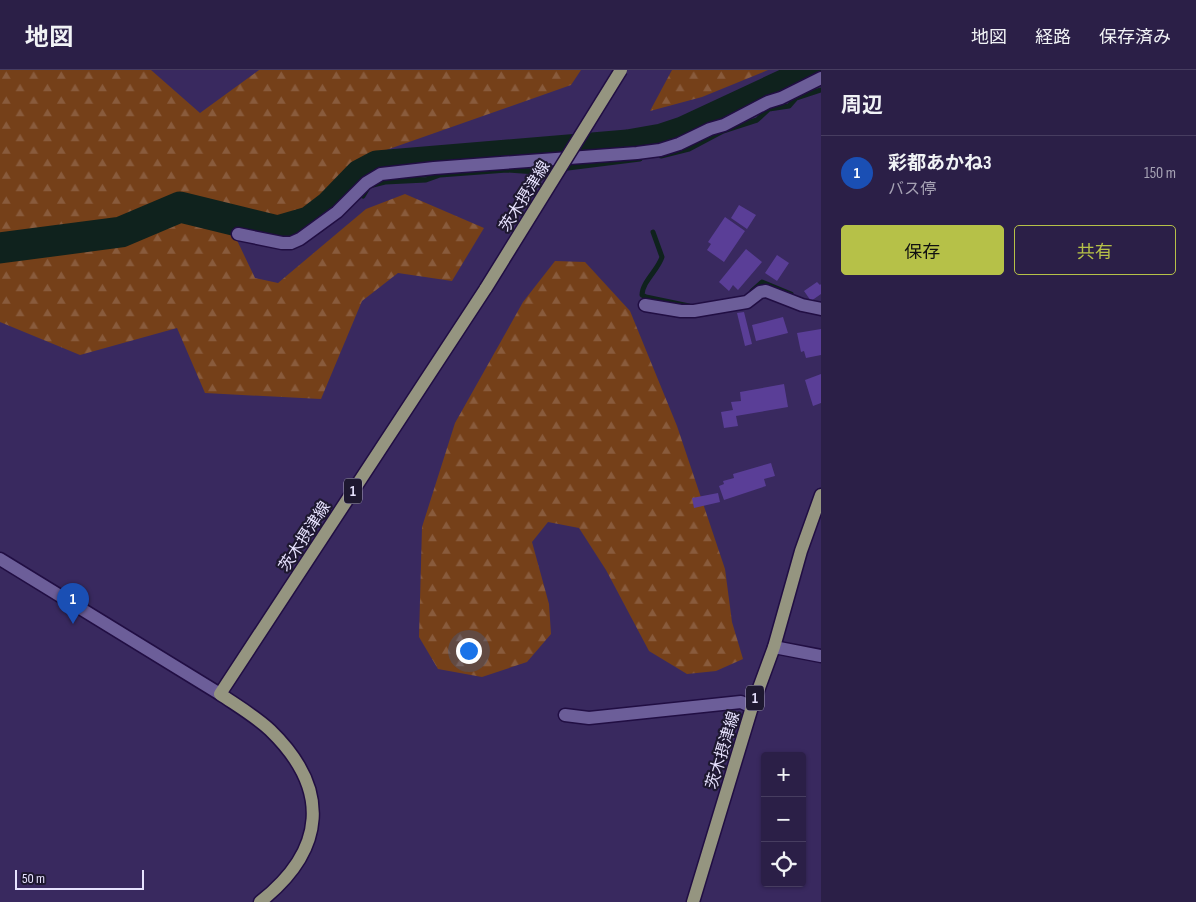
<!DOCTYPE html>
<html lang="ja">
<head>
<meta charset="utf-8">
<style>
	:root { --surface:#2b1f47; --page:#372c52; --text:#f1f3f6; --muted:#a6a2b4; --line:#473d60; --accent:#b6c148 }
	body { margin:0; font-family:"Sofia Sans Condensed","Noto Sans JP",sans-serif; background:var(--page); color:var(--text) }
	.controls { position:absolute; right:15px; bottom:15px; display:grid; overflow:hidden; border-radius:5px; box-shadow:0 1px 4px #0004 }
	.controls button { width:45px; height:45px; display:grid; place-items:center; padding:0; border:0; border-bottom:1px solid var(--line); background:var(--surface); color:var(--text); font:25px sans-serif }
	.scale { position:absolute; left:15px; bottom:12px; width:129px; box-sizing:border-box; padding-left:5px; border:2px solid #e7e2fe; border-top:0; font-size:14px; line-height:18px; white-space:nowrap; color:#e7e2fe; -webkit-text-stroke:4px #1e1830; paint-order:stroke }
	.you { position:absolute; left:468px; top:580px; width:18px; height:18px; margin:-12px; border:4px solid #fff; border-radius:50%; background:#1a73e8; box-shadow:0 0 0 8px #1a73e833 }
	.badge { display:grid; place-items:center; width:32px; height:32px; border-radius:50%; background:var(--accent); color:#fff; font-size:16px; font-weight:700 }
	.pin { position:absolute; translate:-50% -41px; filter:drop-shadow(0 1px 2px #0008) }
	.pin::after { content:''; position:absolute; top:26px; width:18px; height:15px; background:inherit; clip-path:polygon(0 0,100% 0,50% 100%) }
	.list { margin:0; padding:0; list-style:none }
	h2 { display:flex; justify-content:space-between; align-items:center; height:65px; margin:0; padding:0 20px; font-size:21px }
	h2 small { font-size:16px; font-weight:400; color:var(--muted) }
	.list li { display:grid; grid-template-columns:32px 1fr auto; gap:15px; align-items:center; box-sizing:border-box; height:75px; padding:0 20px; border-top:1px solid var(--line) }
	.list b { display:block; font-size:19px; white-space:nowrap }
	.list p { margin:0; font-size:16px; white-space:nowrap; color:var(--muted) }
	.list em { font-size:16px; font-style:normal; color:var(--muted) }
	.actions { display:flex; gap:10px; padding:15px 20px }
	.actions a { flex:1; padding:11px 0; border:1px solid var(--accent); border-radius:5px; text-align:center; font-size:18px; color:var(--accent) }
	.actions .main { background:var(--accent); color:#111 }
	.icon { flex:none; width:28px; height:28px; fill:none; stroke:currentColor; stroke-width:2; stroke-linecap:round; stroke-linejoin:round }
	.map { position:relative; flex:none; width:821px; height:832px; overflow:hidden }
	header { display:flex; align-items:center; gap:30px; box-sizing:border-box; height:70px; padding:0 25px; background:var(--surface); border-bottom:1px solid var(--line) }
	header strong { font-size:24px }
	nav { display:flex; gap:28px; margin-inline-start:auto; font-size:18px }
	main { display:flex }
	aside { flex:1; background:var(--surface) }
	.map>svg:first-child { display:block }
	.forest { fill:url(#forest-firs) }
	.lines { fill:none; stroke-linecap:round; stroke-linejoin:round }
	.stream { stroke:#0f221d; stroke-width:5 }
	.river { stroke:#0f221d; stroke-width:31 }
	.building { fill:#5a3e97 }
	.minor-casing { stroke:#210e43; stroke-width:15 }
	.major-casing { stroke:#210e43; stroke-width:15 }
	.minor { stroke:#6c5e99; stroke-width:12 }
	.major { stroke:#959580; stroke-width:12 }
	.major-bridge-casing { stroke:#210e43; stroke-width:15; stroke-linecap:butt }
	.major-bridge { stroke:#959580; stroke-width:12 }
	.labels { text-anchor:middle; stroke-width:4.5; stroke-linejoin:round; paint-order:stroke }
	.shield { fill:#1e1830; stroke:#aba5c0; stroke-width:1 }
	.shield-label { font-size:15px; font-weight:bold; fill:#e7e2fe }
	.street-label { font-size:16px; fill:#e7e2fe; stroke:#1e1830 }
</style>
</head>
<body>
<header>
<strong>地図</strong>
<nav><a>地図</a><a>経路</a><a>保存済み</a></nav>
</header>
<main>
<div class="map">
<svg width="821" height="832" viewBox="0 0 821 832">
	<defs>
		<pattern id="forest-firs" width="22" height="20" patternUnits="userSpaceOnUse" patternTransform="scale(1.25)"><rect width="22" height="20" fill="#754019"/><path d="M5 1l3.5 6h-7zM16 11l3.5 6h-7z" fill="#895b3c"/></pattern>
	</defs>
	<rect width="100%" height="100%" fill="#39295f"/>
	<path class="forest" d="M 0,0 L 151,0 L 200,43 L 259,0 L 581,0 L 571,15 L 372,85 L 309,144 L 234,164 L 255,208 L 278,213 L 366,139 L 405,124 L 484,158 L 452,211 L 398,203 L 362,231 L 321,329 L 205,323 L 177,258 L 80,285 L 0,252 Z
		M 672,0 L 768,0 L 702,27 L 650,41 Z
		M 555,191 L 585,192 L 630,241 L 677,356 L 725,499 L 732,552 L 743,589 L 716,601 L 687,604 L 649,581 L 606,500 L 579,458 L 548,452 L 532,472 L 549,534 L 551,564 L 527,592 L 482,607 L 438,599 L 419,567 L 422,457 L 455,353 L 523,232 Z"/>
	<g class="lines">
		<path class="stream" d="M 661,86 L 689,79 L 723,61 L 757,50 L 769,39 L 789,36 L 796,28 L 821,20
			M 363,126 L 369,116 L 385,112 L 426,110 L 440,105 L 507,100 L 536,102 L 640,89
			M 653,162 L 662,187 C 658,200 642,212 642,225 L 646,227 L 689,236
			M 752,221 L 762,212 L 791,224"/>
		<path class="river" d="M 0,178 L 121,162 L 180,137 L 278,161 L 309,152 L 330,136 L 360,105 L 377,96 L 628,75 L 662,69 L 683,62 L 816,0"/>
	</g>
	<path class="building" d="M 739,135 L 756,145 L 747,159 L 731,148 Z
		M 725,147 L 745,161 L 724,192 L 707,180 L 711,174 L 708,172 Z
		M 746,179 L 762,192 L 738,220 L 733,215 L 729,221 L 719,212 Z
		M 777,185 L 789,193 L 777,211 L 765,203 Z
		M 817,212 L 820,215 L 821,214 L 821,224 L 811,231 L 804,221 Z
		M 744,242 L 752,274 L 745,276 L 737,243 Z
		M 783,247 L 788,263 L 756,271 L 752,255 Z
		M 821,259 L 821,285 L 806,288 L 804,281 L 801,282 L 797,263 Z
		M 821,304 L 821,333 L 813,336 L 805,310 Z
		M 784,314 L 788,337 L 736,346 L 738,356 L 724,358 L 721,342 L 733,340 L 731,332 L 741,331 L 740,322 Z
		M 771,393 L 775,406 L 764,409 L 766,416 L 724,430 L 719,416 L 724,414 L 723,411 L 734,408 L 733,404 Z
		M 718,423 L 720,432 L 694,438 L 692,428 Z"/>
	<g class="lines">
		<g class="minor-casing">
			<path id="minor" d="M 238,164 L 282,173 L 291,173 L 300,169 L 337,142 L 366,113 L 381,104 L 434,98 L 637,83 L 660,80 L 679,74 L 710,59 L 724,55 L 768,32 L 781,28 L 821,8
				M 645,235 L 681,241 L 694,241 L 747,232 L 760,222 L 766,221 L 802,235 L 821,239
				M 0,489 L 220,624
				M 774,577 L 821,586
				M 565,645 L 589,648 L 741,632 L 752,637"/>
		</g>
		<g class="major-casing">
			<path id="major" d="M 260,832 C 326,780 331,719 270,660 C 255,646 236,635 220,624 L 486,218
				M 693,832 L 752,637 L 774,577 L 801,481 L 821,425"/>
		</g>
		<use href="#minor" class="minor"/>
		<use href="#major" class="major"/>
		<g class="major-bridge-casing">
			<path id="major-bridge" d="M 486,218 L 621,0"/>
		</g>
		<use href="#major-bridge" class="major-bridge"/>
	</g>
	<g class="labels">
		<g class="shield">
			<rect x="344" y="408.5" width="18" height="25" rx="4"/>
			<rect x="746" y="615.5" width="18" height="25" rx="4"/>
		</g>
		<g class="shield-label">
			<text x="353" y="426">1</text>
			<text x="755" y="633">1</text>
		</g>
		<g class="street-label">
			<text transform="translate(524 126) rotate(-58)" y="6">茨木摂津線</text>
			<text transform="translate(304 466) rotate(-57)" y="6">茨木摂津線</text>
			<text transform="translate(722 680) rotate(-73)" y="6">茨木摂津線</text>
		</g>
	</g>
</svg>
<div class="controls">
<button>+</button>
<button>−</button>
<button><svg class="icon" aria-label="locate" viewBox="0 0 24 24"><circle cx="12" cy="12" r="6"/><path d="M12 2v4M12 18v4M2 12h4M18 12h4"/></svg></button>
</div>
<div class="scale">50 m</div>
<div class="you"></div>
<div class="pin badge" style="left:73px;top:554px;background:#1a4fb4">1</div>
</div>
<aside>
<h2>周辺<small></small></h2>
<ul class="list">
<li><span class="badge" style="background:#1a4fb4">1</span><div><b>彩都あかね3</b><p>バス停</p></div><em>150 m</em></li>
</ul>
<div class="actions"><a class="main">保存</a><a>共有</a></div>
</aside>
</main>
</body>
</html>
